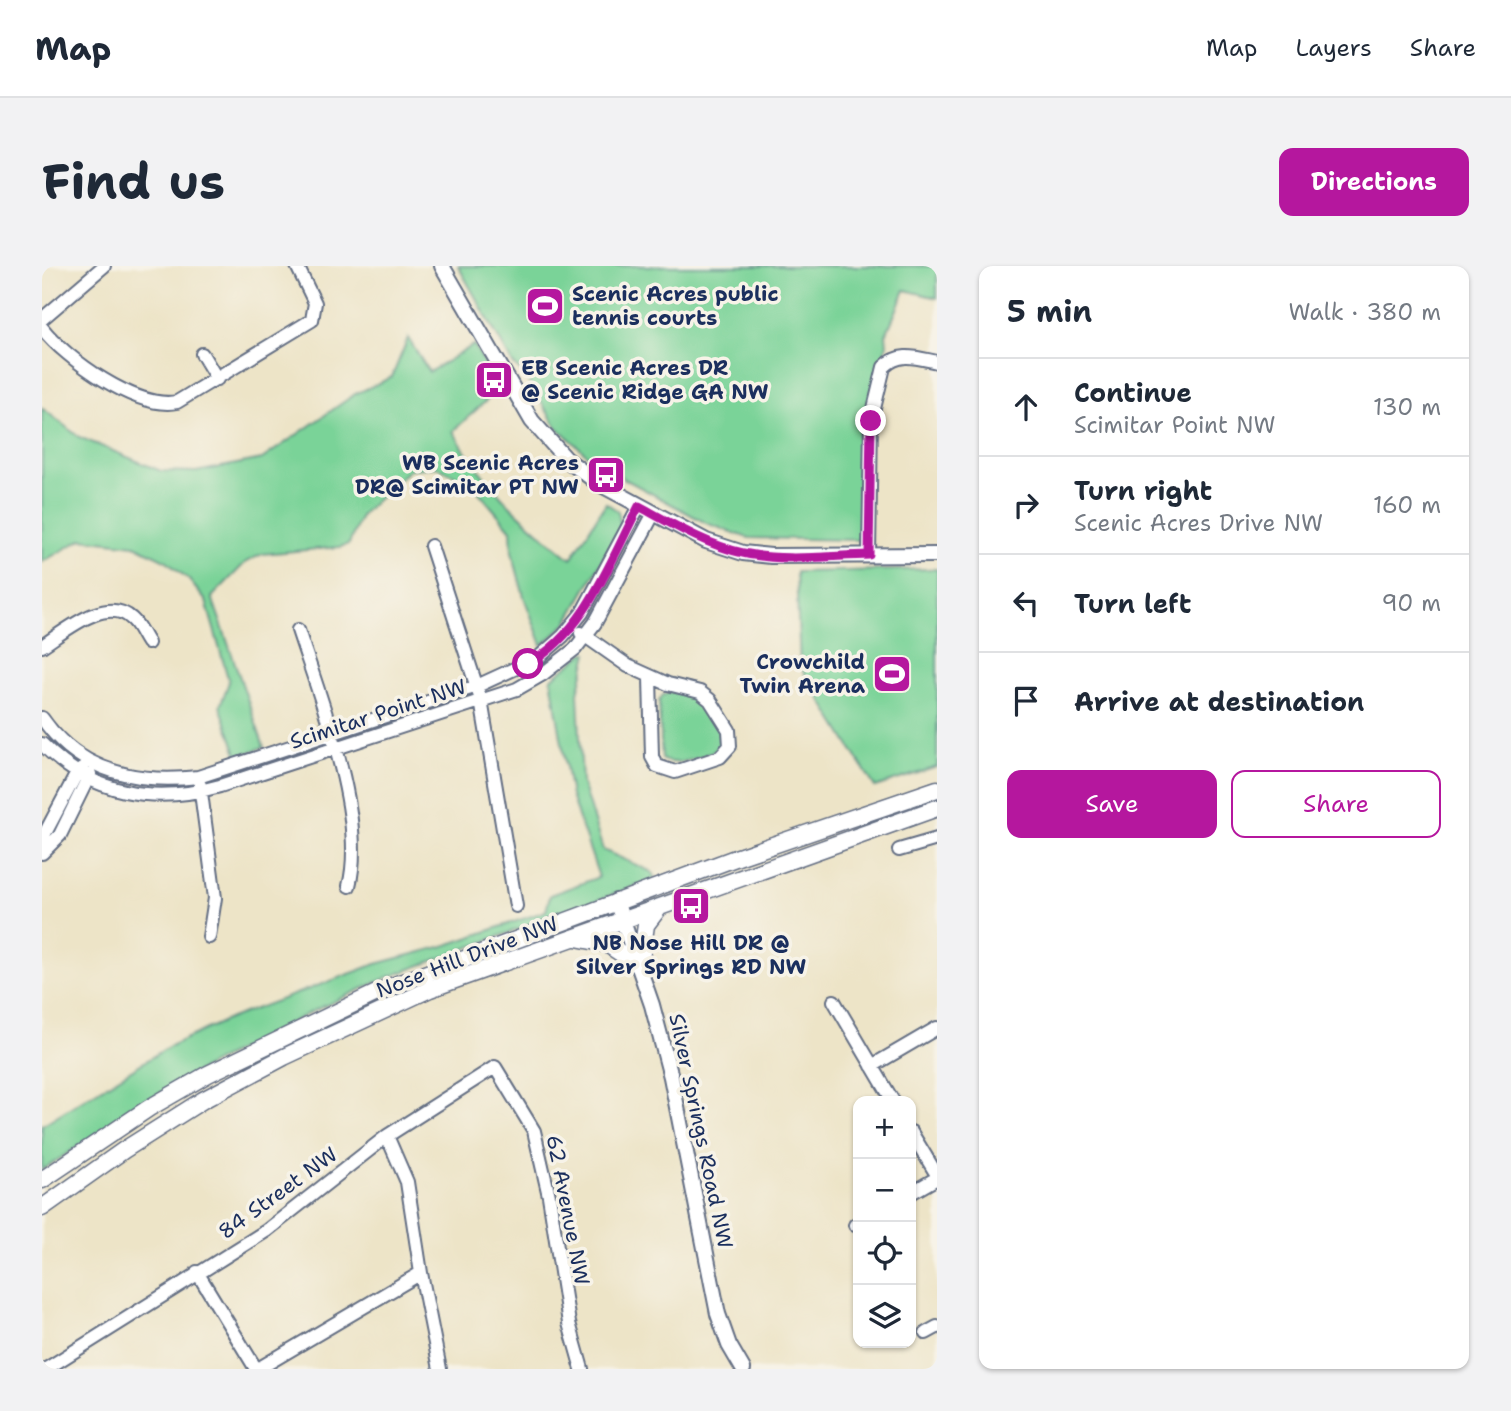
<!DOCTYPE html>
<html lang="en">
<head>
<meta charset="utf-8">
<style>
	:root { --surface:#fff; --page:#f2f2f3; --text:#1f2937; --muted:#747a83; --line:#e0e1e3; --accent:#b5179e }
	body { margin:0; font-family:"Shantell Sans",sans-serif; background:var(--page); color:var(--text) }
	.controls { position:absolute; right:21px; bottom:21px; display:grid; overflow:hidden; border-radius:14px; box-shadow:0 2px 5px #0004 }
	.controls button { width:63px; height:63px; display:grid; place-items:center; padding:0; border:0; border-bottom:2px solid var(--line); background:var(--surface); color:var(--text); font:35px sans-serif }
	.stop { position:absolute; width:21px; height:21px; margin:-16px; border:5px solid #b5179e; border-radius:50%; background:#fff }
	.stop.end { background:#b5179e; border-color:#fff; box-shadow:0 2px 7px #0008 }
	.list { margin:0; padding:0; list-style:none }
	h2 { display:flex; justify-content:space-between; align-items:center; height:91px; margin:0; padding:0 28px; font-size:30px }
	h2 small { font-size:23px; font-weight:400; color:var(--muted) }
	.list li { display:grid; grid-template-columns:46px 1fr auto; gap:21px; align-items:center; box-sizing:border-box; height:98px; padding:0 28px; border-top:2px solid var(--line) }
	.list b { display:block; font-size:26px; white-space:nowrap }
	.list p { margin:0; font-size:23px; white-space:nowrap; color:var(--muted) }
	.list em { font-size:23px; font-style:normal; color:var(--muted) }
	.actions { display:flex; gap:14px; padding:21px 28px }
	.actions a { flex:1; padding:16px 0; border:2px solid var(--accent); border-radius:14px; text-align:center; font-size:24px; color:var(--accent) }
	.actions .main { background:var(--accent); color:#fff }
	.icon { flex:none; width:38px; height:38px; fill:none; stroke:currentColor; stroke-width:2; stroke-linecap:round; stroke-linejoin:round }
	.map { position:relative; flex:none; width:895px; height:1103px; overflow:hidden; border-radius:14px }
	header { display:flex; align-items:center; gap:42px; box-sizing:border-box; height:98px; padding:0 35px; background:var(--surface); border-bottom:2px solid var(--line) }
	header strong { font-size:33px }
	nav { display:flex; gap:38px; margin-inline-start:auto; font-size:24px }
	.intro { display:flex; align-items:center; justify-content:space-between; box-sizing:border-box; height:168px; padding:0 42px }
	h1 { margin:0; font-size:49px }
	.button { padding:18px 32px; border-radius:14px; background:var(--accent); color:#fff; font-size:24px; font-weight:700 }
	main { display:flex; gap:42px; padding:0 42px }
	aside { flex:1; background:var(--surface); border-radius:14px; box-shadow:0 2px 5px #0004 }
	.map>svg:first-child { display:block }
	.green { fill:#7ad398; stroke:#4a817b; stroke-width:2 }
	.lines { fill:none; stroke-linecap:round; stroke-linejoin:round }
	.minor-casing { stroke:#646e83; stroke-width:16 }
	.tertiary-casing { stroke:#646e83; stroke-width:18 }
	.secondary-casing { stroke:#646e83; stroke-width:19 }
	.minor { stroke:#fff; stroke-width:12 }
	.tertiary { stroke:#fff; stroke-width:14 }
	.secondary { stroke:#fff; stroke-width:16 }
	.route { stroke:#b5179e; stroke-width:9 }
	.labels { text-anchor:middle; stroke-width:7; stroke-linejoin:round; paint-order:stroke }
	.poi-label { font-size:21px; font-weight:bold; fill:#1b2f5e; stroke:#f7f3e8; text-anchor:start }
	.street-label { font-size:21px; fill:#1b2f5e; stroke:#f7f3e8 }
</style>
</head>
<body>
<header>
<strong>Map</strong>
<nav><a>Map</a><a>Layers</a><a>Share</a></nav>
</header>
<div class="intro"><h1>Find us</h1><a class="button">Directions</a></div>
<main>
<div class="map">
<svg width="895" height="1103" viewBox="0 0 895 1103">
	<rect width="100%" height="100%" fill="#f7f3e8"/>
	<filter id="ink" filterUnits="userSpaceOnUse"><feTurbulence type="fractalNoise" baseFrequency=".0143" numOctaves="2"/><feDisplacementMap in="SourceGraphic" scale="14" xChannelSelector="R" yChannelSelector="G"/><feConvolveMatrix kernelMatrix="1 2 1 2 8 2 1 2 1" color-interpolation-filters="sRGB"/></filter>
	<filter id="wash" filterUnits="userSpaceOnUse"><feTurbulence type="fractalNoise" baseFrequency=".00686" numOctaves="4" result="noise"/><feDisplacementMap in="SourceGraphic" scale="28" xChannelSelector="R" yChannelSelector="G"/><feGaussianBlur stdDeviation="1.57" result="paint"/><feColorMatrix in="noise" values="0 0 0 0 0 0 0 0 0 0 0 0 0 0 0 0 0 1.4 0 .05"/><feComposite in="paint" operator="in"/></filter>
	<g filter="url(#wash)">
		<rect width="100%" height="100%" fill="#ede4c7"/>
		<path class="green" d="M 416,0 L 895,0 L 895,32 L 863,24 L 844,69 L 845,78 L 818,164 L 819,269 L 816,274 L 706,272 L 664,257 L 555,198 L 515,161 L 480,106 L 471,98 Z
			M 366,72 L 387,106 L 432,79 L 457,123 L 411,165 C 442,220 481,254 529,293 L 564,237 L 576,245 L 579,261 L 524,358 L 500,379 L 482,331 L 470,286 L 469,264 L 430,218 L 395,201 L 368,203 L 320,248 L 307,278 L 298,281 L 220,288 L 204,296 L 170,331 L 222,481 L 196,490 L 178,440 L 187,416 L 164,335 L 147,314 L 125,295 L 93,279 L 40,273 L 0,296 L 0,142 L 37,171 L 119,205 L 154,206 L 220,193 L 313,128 L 350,111 Z
			M 895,303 L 895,501 L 833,521 L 758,400 L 754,306 Z
			M 542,387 L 546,387 L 536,427 L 540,517 L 561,584 L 610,606 L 613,613 L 344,712 L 269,746 L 135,816 L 0,904 L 0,859 L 128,780 L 189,752 L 334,698 L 402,680 L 504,645 L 508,629 L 557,611 L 529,530 L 509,413 Z
			M 629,426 C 638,428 652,429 660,435 C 669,442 686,468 680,478 C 673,490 630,502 620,493 L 617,435 L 621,429 Z"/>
	</g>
	<g filter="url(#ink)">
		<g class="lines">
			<g class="minor-casing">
				<path id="minor" d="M 0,53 L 62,0
					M 0,62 C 24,93 95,144 135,136 L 270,54 L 273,37 L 255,0
					M 160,88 L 175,113
					M 389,280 L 439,434 L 474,640
					M 827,289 L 829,155 L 842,101 C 858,85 875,92 895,96
					M 256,364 C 278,432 325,550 307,620
					M 539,367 L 586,400 L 626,418 L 658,426 L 668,434 L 687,464 L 688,480 L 678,491 L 633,506 L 615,500 L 610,491 L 608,411
					M 0,380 C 22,366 65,328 90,353 C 97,359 101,370 106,377
					M 0,452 C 37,506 95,518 156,511 L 435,420 L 496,392 L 521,370 L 540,347 L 597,240
					M 0,478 C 48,528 112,539 178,520 L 475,423 L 501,408 L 533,383 L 553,357 L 612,247
					M 158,519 L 173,632 L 167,671
					M 0,573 L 35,507 L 40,503
					M 857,584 L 895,573
					M 0,587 L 18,569 L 48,508
					M 792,735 L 851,835
					M 830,800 L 895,762
					M 869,866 L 895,909
					M 345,870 L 365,916 L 379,1007
					M 869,927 L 895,912
					M 813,959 L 816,957
					M 155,1006 L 214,1103
					M 884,1067 L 895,1061
					M 4,1103 L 224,965 L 345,870 L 453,801 L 492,865 L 507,930 L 527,1057 L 540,1103
					M 216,1103 L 379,1007 L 398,1103"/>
			</g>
			<g class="tertiary-casing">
				<path id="tertiary" d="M 400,0 L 490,155 L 524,193 L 556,217 L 664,275 L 701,287 L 729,290 L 895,289
					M 574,635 L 610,739 L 629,811 L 676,1048 L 687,1079 L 701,1103"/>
			</g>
			<g class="secondary-casing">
				<path id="secondary" d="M 534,672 L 565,678 L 598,700
					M 598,700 L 604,659 L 617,642
					M 0,914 L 107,842 L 166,808 L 345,722 L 696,591 L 895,523
					M 0,942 L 82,884 L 161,834 L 242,791 L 388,723 L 895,542"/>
			</g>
			<use href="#minor" class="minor"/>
			<use href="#tertiary" class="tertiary"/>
			<use href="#secondary" class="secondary"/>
		</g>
	</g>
	<g class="lines" filter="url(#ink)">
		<path class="route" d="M 486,398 C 544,366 568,295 597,240 C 630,258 665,279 701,287 C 741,296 786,290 827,289 L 829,155"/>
	</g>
	<defs>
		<g id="stadium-square" transform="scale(2.0125)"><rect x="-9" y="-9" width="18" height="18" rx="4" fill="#b5179e" stroke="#f7f3e8"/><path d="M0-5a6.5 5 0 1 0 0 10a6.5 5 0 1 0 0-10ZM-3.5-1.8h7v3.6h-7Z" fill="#fff"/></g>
		<g id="bus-square" transform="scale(2.0125)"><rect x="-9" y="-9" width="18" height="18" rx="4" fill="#b5179e" stroke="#f7f3e8"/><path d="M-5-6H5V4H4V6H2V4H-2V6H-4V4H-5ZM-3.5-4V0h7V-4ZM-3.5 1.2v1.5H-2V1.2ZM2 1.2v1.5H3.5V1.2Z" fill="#fff"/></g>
	</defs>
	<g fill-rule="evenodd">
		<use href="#stadium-square" x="503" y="40"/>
		<use href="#bus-square" x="452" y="114"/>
		<use href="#bus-square" x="564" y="209"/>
		<use href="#stadium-square" x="850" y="408"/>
		<use href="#bus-square" x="649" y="640"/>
	</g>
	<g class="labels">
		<g class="poi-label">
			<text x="530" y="35">Scenic Acres public<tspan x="530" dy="24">tennis courts</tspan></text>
			<text x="479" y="109">EB Scenic Acres DR<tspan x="479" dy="24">@ Scenic Ridge GA NW</tspan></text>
			<text x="537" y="204" text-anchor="end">WB Scenic Acres<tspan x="537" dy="24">DR@ Scimitar PT NW</tspan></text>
			<text x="823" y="403" text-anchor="end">Crowchild<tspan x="823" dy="24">Twin Arena</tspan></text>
			<text x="649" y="684" text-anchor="middle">NB Nose Hill DR @<tspan x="649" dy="24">Silver Springs RD NW</tspan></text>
		</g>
		<g class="street-label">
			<text transform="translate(336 448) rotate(-18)" y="7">Scimitar Point NW</text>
			<text transform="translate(425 691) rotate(-21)" y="7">Nose Hill Drive NW</text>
			<text transform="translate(659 865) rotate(78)" y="7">Silver Springs Road NW</text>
			<text transform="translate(236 927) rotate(-36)" y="7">84 Street NW</text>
			<text transform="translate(526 944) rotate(79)" y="7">62 Avenue NW</text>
		</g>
	</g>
</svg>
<div class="controls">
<button>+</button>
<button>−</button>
<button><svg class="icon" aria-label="locate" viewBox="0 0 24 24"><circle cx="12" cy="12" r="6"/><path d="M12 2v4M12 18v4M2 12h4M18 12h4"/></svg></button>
<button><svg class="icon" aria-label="layers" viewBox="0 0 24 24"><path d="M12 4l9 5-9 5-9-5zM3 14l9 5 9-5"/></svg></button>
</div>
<div class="stop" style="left:486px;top:398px"></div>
<div class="stop end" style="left:829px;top:155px"></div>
</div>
<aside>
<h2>5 min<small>Walk · 380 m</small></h2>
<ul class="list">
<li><svg class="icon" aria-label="ahead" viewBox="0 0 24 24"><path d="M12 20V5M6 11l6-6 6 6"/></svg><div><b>Continue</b><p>Scimitar Point NW</p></div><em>130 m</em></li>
<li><svg class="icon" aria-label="right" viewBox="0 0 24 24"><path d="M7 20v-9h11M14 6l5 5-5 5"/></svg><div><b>Turn right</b><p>Scenic Acres Drive NW</p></div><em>160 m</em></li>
<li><svg class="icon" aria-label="left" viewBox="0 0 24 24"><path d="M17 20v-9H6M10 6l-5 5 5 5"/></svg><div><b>Turn left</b></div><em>90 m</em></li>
<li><svg class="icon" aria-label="arrive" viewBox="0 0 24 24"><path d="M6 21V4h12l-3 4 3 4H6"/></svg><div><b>Arrive at destination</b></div></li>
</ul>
<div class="actions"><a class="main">Save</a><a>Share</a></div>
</aside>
</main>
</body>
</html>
